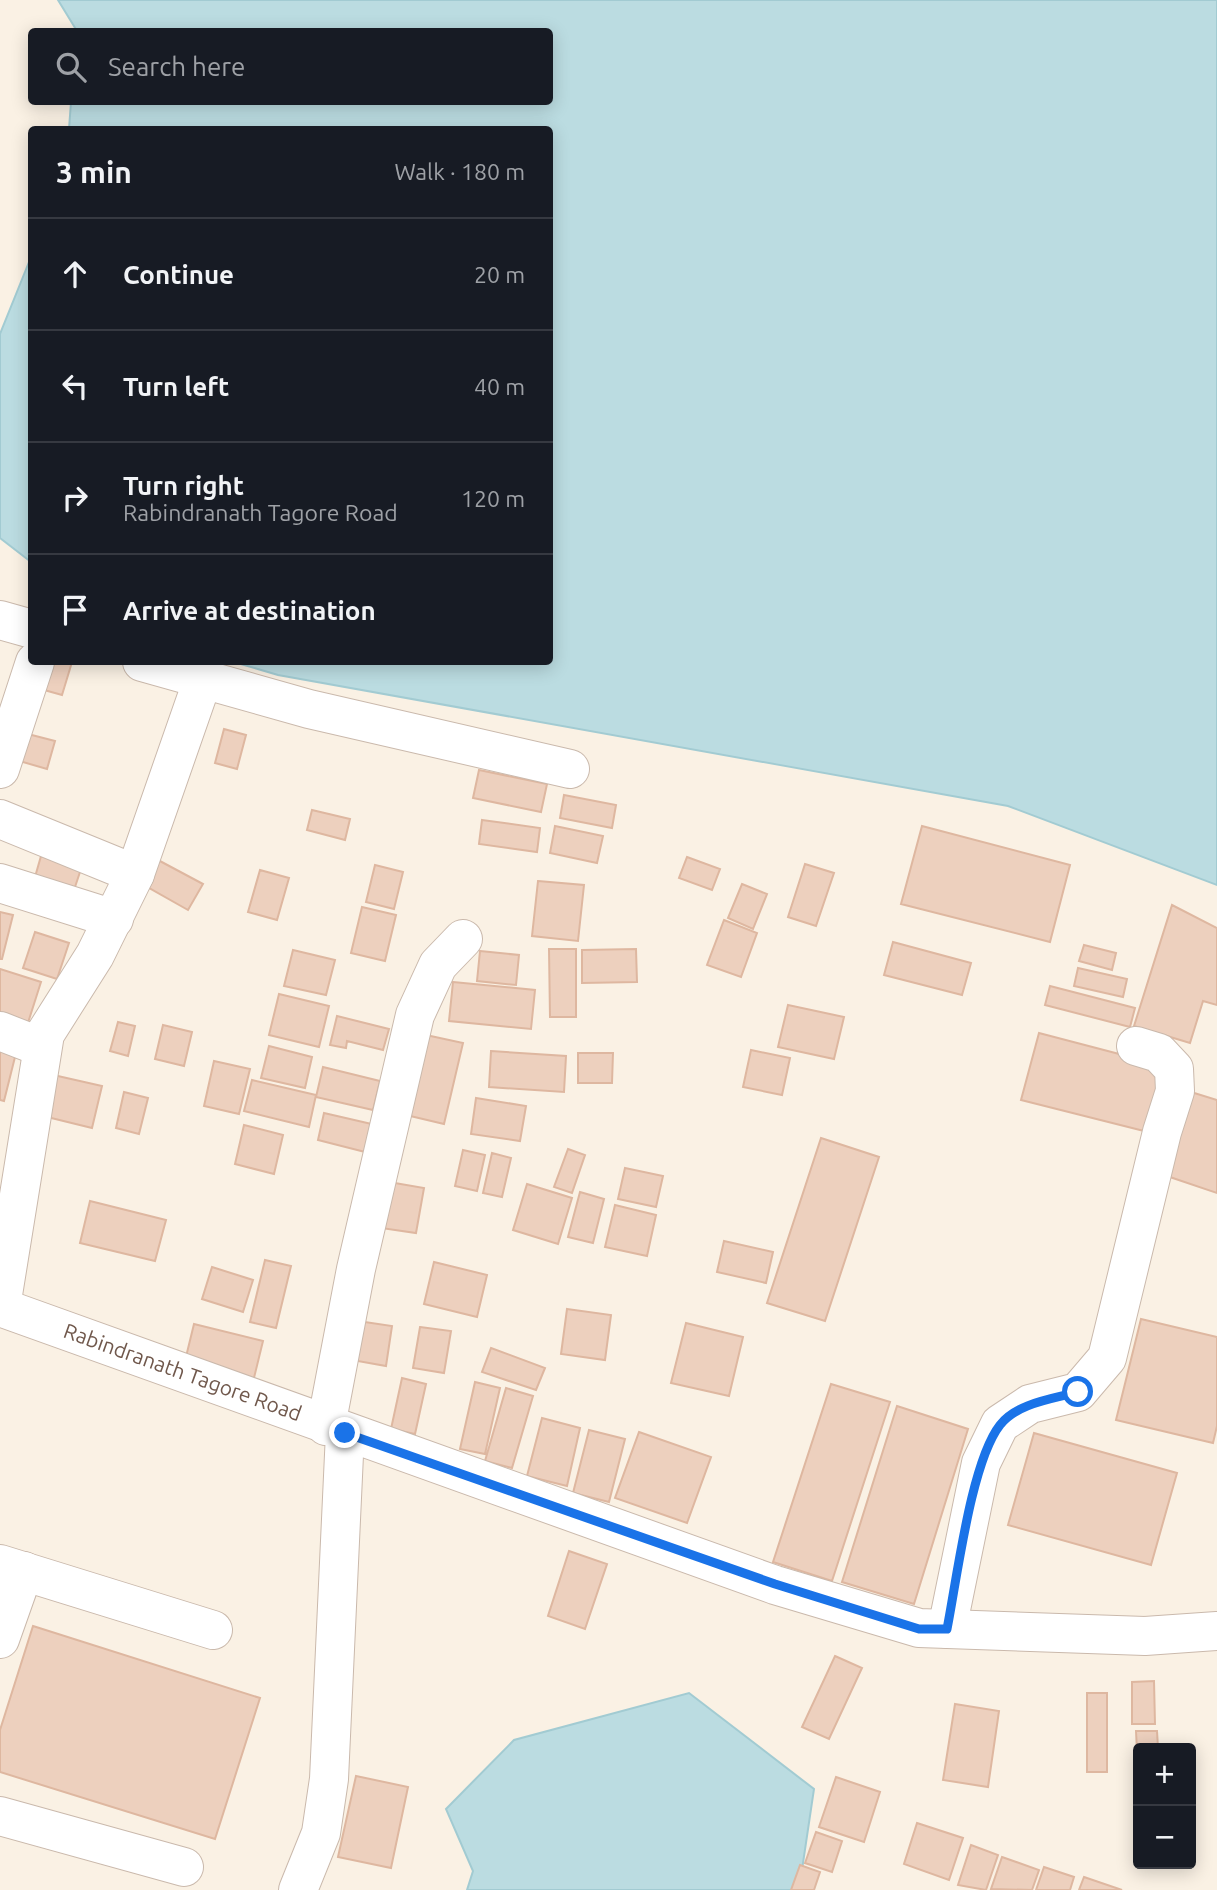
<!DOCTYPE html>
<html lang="en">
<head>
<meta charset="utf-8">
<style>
	:root { --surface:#171b24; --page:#242831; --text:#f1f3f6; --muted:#9ea1a6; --line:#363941 }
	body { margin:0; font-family:Ubuntu,sans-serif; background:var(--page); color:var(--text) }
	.controls { position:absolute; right:21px; bottom:21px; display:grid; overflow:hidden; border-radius:7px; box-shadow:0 4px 18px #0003 }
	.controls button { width:63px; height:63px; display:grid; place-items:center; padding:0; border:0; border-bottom:2px solid var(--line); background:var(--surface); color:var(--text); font:35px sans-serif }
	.stop { position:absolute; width:21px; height:21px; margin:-16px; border:5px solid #1a73e8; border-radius:50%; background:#fff }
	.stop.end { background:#1a73e8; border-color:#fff; box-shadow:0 2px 7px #0008 }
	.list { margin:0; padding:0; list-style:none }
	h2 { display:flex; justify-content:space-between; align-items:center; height:91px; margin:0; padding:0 28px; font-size:30px }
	h2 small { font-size:23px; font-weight:400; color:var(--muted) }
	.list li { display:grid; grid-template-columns:46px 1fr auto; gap:21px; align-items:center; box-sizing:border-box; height:112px; padding:0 28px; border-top:2px solid var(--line) }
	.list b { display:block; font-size:26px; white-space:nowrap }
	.list p { margin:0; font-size:23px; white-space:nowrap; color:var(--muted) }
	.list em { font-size:23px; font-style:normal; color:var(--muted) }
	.icon { flex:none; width:38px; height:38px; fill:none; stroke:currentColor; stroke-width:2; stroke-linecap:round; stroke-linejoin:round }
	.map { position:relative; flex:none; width:1217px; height:1890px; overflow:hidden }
	.search { position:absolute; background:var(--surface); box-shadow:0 4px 18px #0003; left:28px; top:28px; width:525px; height:77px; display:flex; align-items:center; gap:18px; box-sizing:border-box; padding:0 24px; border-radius:7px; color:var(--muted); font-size:26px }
	.panel { position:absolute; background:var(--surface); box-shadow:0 4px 18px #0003; left:28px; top:126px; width:525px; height:539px; border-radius:7px }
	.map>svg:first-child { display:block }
	.water { fill:#bbdce1; stroke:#a2cbd2; stroke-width:2 }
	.building { fill:#edd0be; stroke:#deb7a0; stroke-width:2 }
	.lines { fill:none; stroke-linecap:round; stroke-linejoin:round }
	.minor-casing { stroke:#cab9ac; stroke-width:40 }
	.minor { stroke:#fff; stroke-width:38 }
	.route { stroke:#1a73e8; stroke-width:9 }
	.labels { text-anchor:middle; stroke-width:5; stroke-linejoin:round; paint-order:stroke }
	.street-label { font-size:21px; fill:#70584c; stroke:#fdf5ea }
</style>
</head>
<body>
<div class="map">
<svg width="1217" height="1890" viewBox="0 0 1217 1890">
	<rect width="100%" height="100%" fill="#faf1e4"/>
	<path class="water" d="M 58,0 L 1217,0 L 1217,885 L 1008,806 L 278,675 L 234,662 L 550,662 L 550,130 L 69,129 L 71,102 L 550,102 L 550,32 L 77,31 Z
		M 31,257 L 31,562 L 0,538 L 0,334 Z
		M 689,1693 L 814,1789 L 799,1890 L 467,1890 L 473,1871 L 446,1809 L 514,1740 Z"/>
	<path class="building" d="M 45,662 L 72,662 L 62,695 L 37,688 Z
		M 224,729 L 246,735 L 237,769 L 215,763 Z
		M 24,733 L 55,741 L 47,769 L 16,760 Z
		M 479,770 L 547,784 L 541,812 L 473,798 Z
		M 564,795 L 616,805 L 612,828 L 560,818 Z
		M 312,810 L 350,819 L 345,840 L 307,830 Z
		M 482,820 L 540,828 L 537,852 L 479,844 Z
		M 555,826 L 603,836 L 597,863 L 550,853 Z
		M 922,826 L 1070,865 L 1050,942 L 901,904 Z
		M 41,856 L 81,869 L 72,896 L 33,884 Z
		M 687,857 L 720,869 L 712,890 L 679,878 Z
		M 158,860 L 203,884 L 188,910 L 144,885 Z
		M 805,864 L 834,873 L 816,926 L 788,917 Z
		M 375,865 L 403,872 L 394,909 L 366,902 Z
		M 260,870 L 289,878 L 277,920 L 248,912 Z
		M 538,881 L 584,885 L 578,941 L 532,936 Z
		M 742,884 L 767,894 L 753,929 L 728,918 Z
		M 1172,905 L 1217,928 L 1217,1005 L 1203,1001 L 1190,1043 L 1134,1026 Z
		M 362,907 L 396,915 L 385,961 L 351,953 Z
		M 0,912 L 13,915 L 2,959 L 0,959 Z
		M 724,920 L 757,933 L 741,977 L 707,965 Z
		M 35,932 L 69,943 L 57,979 L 23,968 Z
		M 893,942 L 971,963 L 962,995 L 884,975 Z
		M 1084,945 L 1116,953 L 1112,970 L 1079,961 Z
		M 549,949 L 576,949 L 576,1017 L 550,1017 Z
		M 636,949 L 637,982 L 582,983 L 582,950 Z
		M 293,950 L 335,960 L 326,995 L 284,986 Z
		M 480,951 L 519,955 L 516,985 L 477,981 Z
		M 1078,968 L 1127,979 L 1123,997 L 1074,986 Z
		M 0,969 L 41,982 L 26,1029 L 0,1021 Z
		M 453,982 L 535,990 L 531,1029 L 449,1021 Z
		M 1050,986 L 1135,1008 L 1130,1027 L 1045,1005 Z
		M 279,994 L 329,1006 L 319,1047 L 269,1035 Z
		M 788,1005 L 844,1017 L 834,1059 L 778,1047 Z
		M 337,1016 L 389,1029 L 383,1050 L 347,1041 L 346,1048 L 330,1045 Z
		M 118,1022 L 135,1026 L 128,1056 L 110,1051 Z
		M 163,1025 L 192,1032 L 184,1066 L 155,1059 Z
		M 1039,1033 L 1165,1066 L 1148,1132 L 1021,1100 Z
		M 426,1035 L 463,1043 L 444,1124 L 406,1115 Z
		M 269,1046 L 312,1057 L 305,1088 L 261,1078 Z
		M 0,1049 L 16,1053 L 4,1101 L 0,1100 Z
		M 751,1050 L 790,1058 L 782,1095 L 743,1087 Z
		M 491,1051 L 566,1056 L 564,1092 L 489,1087 Z
		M 578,1053 L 613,1053 L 612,1083 L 578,1083 Z
		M 214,1061 L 250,1069 L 239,1114 L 204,1106 Z
		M 323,1067 L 380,1081 L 373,1110 L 316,1097 Z
		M 49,1074 L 102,1086 L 92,1128 L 39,1115 Z
		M 252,1080 L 316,1095 L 309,1127 L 244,1111 Z
		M 124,1092 L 148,1098 L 139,1134 L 116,1128 Z
		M 1191,1092 L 1217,1100 L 1217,1193 L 1164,1175 Z
		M 476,1098 L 526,1106 L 520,1141 L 471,1134 Z
		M 324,1113 L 376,1125 L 369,1153 L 318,1140 Z
		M 244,1125 L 283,1135 L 274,1174 L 235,1164 Z
		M 821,1138 L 879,1157 L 825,1321 L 767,1303 Z
		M 568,1149 L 585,1155 L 572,1193 L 554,1187 Z
		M 463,1150 L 485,1155 L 477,1191 L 455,1186 Z
		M 492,1153 L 511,1158 L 502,1197 L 483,1193 Z
		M 625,1168 L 663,1176 L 656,1207 L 618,1199 Z
		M 389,1182 L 424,1188 L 416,1233 L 381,1228 Z
		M 527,1184 L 572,1198 L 558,1244 L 513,1230 Z
		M 580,1192 L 604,1199 L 593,1243 L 568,1237 Z
		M 90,1201 L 166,1220 L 155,1261 L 80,1243 Z
		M 615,1205 L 656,1215 L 647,1256 L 605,1247 Z
		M 724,1241 L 773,1252 L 766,1283 L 717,1272 Z
		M 265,1260 L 291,1266 L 276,1328 L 250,1322 Z
		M 434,1262 L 487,1275 L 477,1317 L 424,1304 Z
		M 212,1267 L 253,1280 L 243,1312 L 202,1299 Z
		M 567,1309 L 611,1315 L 605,1360 L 561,1354 Z
		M 1141,1319 L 1217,1337 L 1217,1426 L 1213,1443 L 1116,1420 Z
		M 358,1321 L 392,1326 L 386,1366 L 352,1360 Z
		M 686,1323 L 743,1337 L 729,1396 L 671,1383 Z
		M 194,1324 L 263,1341 L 253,1382 L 184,1365 Z
		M 420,1327 L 451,1331 L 444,1373 L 413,1368 Z
		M 491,1348 L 545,1368 L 536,1390 L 482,1372 Z
		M 402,1378 L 426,1384 L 415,1434 L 391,1429 Z
		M 475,1382 L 500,1388 L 485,1454 L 460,1449 Z
		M 831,1384 L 890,1402 L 832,1581 L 773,1562 Z
		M 506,1388 L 533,1396 L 512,1468 L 485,1461 Z
		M 897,1406 L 968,1429 L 914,1604 L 842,1582 Z
		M 542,1418 L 580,1428 L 567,1486 L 527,1476 Z
		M 589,1430 L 625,1439 L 609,1502 L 573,1493 Z
		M 639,1432 L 711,1457 L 687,1523 L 615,1498 Z
		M 1034,1433 L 1177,1473 L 1151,1565 L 1008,1525 Z
		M 569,1551 L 607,1564 L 585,1629 L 548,1616 Z
		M 33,1626 L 260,1698 L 215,1839 L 0,1772 L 0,1730 Z
		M 835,1656 L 862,1668 L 829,1739 L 802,1727 Z
		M 1154,1681 L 1155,1724 L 1132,1724 L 1132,1682 Z
		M 1087,1693 L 1107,1693 L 1107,1772 L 1087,1772 Z
		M 955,1704 L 999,1711 L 988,1787 L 943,1780 Z
		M 1136,1731 L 1157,1731 L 1158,1748 L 1138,1748 L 1138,1772 Z
		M 356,1776 L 408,1787 L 391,1868 L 338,1857 Z
		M 836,1777 L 880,1792 L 864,1842 L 819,1827 Z
		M 917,1823 L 963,1838 L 949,1880 L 904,1864 Z
		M 816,1832 L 842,1841 L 832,1872 L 805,1863 Z
		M 971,1845 L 998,1855 L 986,1890 L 958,1885 Z
		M 1002,1857 L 1039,1870 L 1032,1890 L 991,1889 Z
		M 800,1865 L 820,1872 L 814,1890 L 791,1890 Z
		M 1044,1867 L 1074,1877 L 1070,1890 L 1036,1890 Z
		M 1084,1877 L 1122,1890 L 1079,1890 Z"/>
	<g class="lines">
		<g class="minor-casing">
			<g id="minor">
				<path d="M 0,620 L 32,629"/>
				<path d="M 142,662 L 309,709 L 570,769"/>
				<path d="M 0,769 L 35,662"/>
				<path d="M 0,819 L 135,874"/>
				<path d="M 0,883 L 114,919"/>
				<path d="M 0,1031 L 41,1047"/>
				<path id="s1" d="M 0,1307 L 775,1585 L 919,1628 L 1145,1636 L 1217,1631"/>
				<path d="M 1,1307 L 45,1034 L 95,955 L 135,874 L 203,679"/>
				<path d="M 326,1426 L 356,1269 L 415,1015 L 438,965 L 463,939"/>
				<path d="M 0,1564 L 213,1630"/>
				<path d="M 947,1629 L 981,1463 L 1000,1424 L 1030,1404 L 1078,1392 L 1107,1358 L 1162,1132 L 1175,1091 L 1174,1069 L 1159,1053 L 1136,1046"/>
				<path d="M 0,1639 L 24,1571"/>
				<path d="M 0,1816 L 184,1867"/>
				<path d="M 298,1890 L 321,1833 L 329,1779 L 345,1433"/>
			</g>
		</g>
		<use href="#minor" class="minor"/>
	</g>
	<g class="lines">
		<path class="route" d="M 345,1433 L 775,1584 L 919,1629 L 947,1629 C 957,1579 971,1462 1000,1425 C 1017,1403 1053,1399 1078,1392"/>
	</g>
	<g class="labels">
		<g class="street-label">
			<text dy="7" stroke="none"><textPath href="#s1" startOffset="194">Rabindranath Tagore Road</textPath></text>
		</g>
	</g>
</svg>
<div class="controls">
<button>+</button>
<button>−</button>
</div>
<div class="stop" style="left:1078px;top:1392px"></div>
<div class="stop end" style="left:345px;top:1433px"></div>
<div class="search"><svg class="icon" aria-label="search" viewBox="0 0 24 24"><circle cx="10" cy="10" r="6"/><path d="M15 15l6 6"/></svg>Search here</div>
<section class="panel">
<h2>3 min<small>Walk · 180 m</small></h2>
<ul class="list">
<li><svg class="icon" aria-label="ahead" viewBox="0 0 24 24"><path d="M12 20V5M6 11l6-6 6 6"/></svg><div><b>Continue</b></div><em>20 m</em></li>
<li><svg class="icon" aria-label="left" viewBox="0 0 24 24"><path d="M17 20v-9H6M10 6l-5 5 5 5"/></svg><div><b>Turn left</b></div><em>40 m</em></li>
<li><svg class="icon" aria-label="right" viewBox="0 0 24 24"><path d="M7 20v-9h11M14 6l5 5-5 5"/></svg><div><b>Turn right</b><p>Rabindranath Tagore Road</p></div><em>120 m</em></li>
<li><svg class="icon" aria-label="arrive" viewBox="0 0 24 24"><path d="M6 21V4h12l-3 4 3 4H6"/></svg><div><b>Arrive at destination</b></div></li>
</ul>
</section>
</div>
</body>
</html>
